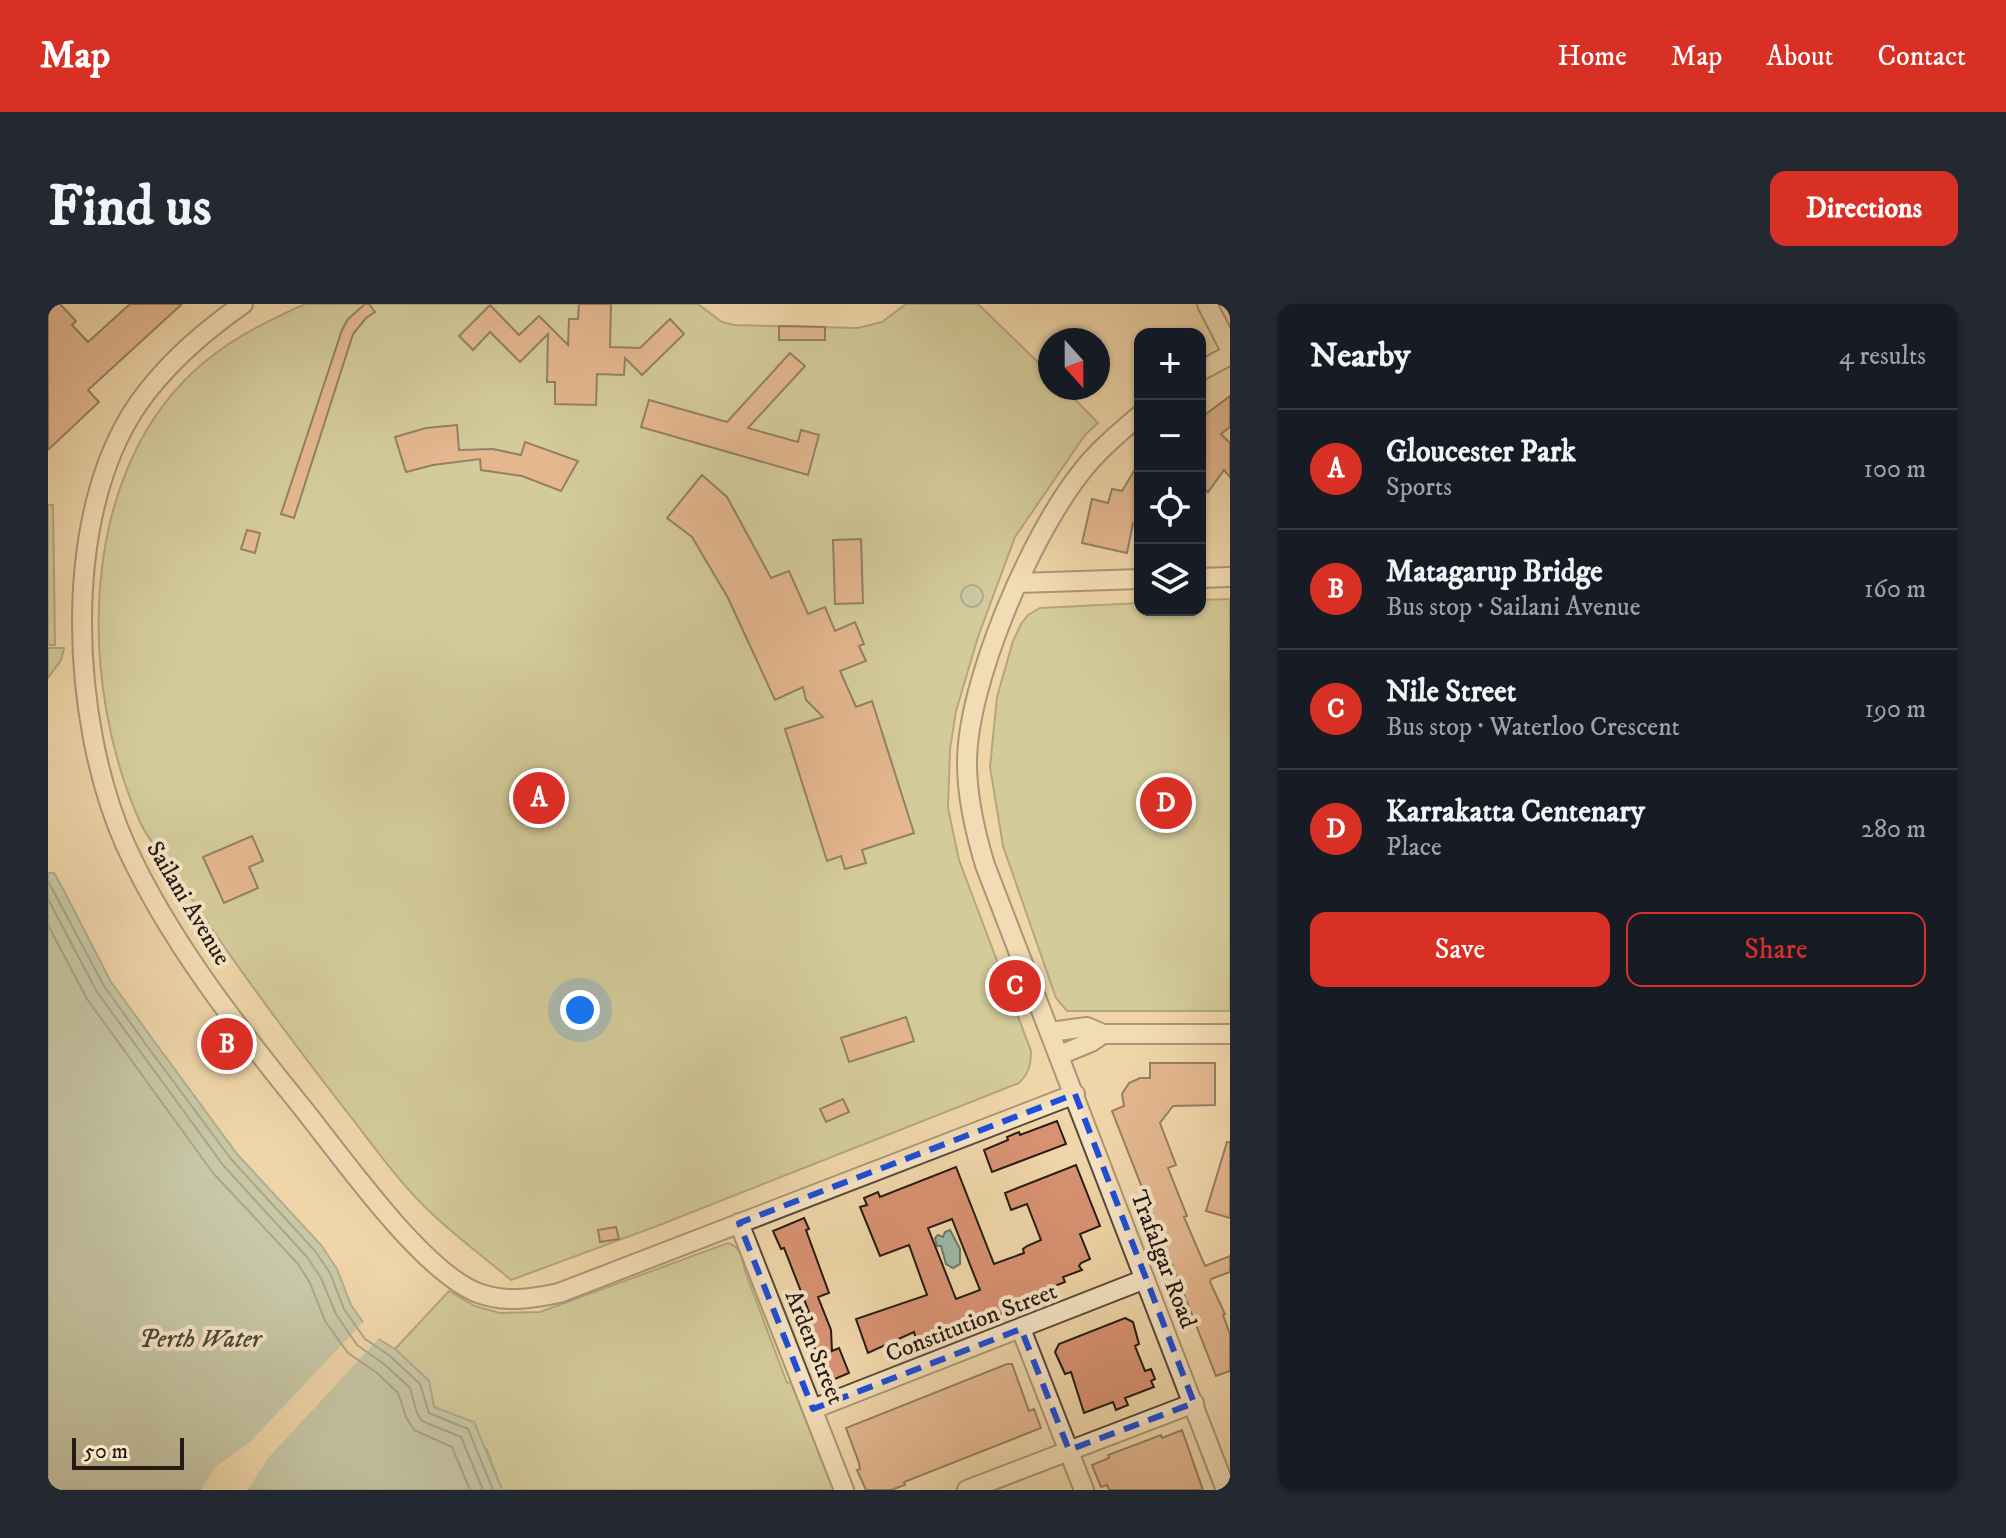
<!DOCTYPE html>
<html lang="en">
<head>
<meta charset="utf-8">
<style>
	:root { --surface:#171b24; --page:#242831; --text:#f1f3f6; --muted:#9ea1a6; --line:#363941; --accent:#d93025 }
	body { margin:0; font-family:"IM FELL DW Pica",serif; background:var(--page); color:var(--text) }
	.controls { position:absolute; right:24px; top:24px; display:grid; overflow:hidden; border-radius:16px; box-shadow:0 2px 6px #0004 }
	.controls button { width:72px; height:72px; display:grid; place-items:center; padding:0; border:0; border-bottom:2px solid var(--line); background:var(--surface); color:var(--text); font:40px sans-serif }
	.compass { position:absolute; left:990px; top:24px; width:72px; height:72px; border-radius:50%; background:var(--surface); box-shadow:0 2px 6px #0004; rotate:159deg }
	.scale { position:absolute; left:24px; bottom:20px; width:112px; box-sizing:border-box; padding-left:8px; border:4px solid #251b14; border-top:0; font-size:22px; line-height:28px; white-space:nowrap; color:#251b14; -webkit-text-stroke:6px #f5e4c6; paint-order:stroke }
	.you { position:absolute; left:532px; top:706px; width:28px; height:28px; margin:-20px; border:6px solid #fff; border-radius:50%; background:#1a73e8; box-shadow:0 0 0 12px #1a73e833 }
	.badge { display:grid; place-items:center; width:52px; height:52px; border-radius:50%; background:var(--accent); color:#fff; font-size:26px; font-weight:700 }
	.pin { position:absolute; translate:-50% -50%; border:4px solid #fff; box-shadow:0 2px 8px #0006 }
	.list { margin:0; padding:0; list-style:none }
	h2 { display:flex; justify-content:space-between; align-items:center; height:104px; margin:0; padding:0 32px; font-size:34px }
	h2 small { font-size:26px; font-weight:400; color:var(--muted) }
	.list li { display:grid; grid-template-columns:52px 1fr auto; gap:24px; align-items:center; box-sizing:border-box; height:120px; padding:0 32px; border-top:2px solid var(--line) }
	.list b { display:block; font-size:30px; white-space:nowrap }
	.list p { margin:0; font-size:26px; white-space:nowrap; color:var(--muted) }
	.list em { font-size:26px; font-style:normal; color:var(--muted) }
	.actions { display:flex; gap:16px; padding:24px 32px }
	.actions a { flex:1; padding:18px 0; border:2px solid var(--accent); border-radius:16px; text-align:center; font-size:28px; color:var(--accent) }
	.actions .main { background:var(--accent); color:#fff }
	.icon { flex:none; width:44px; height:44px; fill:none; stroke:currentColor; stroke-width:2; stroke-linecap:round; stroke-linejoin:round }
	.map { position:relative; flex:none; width:1182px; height:1186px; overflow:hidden; border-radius:16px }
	header { display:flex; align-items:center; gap:48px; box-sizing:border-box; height:112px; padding:0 40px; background:var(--accent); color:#fff }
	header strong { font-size:38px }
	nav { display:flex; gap:44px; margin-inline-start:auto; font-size:28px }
	.intro { display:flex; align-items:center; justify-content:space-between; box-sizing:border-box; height:192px; padding:0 48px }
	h1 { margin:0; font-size:56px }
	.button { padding:20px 36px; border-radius:16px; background:var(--accent); color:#fff; font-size:28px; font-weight:700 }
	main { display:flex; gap:48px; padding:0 48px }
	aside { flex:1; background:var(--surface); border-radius:16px; box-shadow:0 2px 6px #0004 }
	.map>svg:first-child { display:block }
	.green { fill:#b4bf8b; stroke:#6c6d50; stroke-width:2 }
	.water { fill:#9ab9a7; stroke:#6b7a6c; stroke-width:2 }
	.pier { fill:#efd6a8 }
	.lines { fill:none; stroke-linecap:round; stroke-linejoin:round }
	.shore { stroke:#606a5e; stroke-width:2 }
	.building { fill:#d89272; stroke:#251b14; stroke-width:2; fill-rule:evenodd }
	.minor-casing { stroke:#584a39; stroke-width:22 }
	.minor { stroke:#f5e4c6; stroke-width:18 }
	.marked { fill:none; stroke:#1d4ed8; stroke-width:6; stroke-dasharray:16 10; stroke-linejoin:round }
	.labels { text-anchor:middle; stroke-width:8; stroke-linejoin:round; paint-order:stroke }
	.street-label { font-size:24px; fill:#251b14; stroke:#f5e4c6 }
	.water-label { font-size:26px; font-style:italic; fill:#484a40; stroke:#f5e4c6 }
</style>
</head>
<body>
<header>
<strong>Map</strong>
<nav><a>Home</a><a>Map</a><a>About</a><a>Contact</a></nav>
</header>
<div class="intro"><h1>Find us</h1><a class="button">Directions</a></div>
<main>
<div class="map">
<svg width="1182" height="1186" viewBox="0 0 1182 1186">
	<rect width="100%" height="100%" fill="#efd6a8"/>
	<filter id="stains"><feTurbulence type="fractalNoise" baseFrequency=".0025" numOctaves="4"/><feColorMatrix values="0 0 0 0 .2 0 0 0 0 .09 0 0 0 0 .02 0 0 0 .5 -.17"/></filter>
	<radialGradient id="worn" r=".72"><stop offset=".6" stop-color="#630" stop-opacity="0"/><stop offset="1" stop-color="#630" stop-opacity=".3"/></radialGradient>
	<path class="green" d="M 257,0 L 650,0 L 674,18 L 686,21 L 810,24 L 834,18 L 858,0 L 930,0 L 1002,70 L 1002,84 L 1016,84 L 1050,119 L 1037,131 L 967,233 L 930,333 L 908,407 L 902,445 L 900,504 L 911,556 L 983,747 C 983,761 981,769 971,779 L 609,922 L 463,976 C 436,953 406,931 380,906 C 350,877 325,841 299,808 C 253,749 209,690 166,628 C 149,603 132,578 115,553 C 107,542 97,530 92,518 C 31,382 29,178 144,69 C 178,37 215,19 257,0 Z
		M 0,201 L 5,201 L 7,341 L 0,341 Z
		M 1182,295 L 1182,707 L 1019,707 L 1008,694 L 955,542 L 942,463 L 949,393 L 965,337 L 973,320 L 980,311 L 992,304 L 1092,299 L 1092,306 L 1152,306 L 1152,296 Z
		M 0,344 L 16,344 L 13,356 L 0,374 Z
		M 680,939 C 693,943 694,954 697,967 L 739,1079 L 745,1078 L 786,1186 L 454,1186 L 439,1146 L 404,1111 L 386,1103 L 381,1077 L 347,1045 L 401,987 L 427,1002 L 452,1009 L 492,1008 Z"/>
	<path class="water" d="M913 292a11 11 0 1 1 22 0a11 11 0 1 1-22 0Z
		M 0,569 L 6,569 L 14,583 L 63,678 L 106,737 L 189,850 L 273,941 L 289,965 L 303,1001 L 324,1031 L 347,1045 L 381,1077 L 386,1103 L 426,1118 L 454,1186 L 0,1186 Z
		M 902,926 L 912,945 L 912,960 L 905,964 L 898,960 L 893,942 L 889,942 L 887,934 L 890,931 L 895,933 L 897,928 Z"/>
	<path class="pier" d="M 318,1015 L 326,1028 L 333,1032 L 220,1154 L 200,1186 L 153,1186 L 166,1164 L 202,1138 Z"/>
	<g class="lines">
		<path class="shore" d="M 0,577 L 56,682 L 99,742 L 183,855 L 267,947 L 282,969 L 296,1005 L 317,1035 L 342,1052 L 372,1080 L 381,1109 L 420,1125 L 445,1186
			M 0,595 L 49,688 L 175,861 L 259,953 L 273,974 L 288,1010 L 309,1041 L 336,1060 L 362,1084 L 369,1109 L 374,1117 L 413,1133 L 435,1186
			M 0,621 L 39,695 L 165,869 L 250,960 L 262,979 L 277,1017 L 300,1049 L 329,1069 L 350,1089 L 358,1113 L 366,1126 L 404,1143 L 422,1186"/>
	</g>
	<path class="building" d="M 0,0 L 12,0 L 28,17 L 24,21 L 40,38 L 82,0 L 134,0 L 40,86 L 51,98 L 0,146 Z
		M 317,0 L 321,0 L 327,8 L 318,14 L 305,30 L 246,214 L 233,210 L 294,26 L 300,15 Z
		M 531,0 L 563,0 L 562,43 L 592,44 L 622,15 L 636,30 L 594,71 L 577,54 L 576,71 L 549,70 L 548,101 L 507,100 L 507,78 L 499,78 L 500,30 L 472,58 L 442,28 L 425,46 L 411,32 L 442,1 L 471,31 L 491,12 L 520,41 L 521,15 L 530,15 Z
		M 731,22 L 777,23 L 777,36 L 731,36 Z
		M 742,49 L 757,62 L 700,124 L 750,138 L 753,126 L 771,131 L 760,171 L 593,123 L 601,96 L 679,118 Z
		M 1182,92 L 1182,123 L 1173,130 L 1182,139 L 1182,173 L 1176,166 L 1160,188 L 1152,182 L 1152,103 L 1158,110 Z
		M 409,121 L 411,146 L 445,145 L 473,151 L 477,138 L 530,157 L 513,187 L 474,172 L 433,166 L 432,155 L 385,161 L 358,168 L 347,133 L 378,124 Z
		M 1092,157 L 1092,221 L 1085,219 L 1079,249 L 1034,239 L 1044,195 L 1060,199 L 1064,185 L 1074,187 Z
		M 654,171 L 679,193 L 723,274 L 741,267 L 760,310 L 777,303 L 787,327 L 807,318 L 816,340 L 811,342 L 818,357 L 792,367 L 808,403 L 824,397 L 866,529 L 814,546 L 818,559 L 797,565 L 793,552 L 779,557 L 737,425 L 775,413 L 758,396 L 755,383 L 727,396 L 680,294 L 644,233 L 619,214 Z
		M 199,226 L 212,229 L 207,249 L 193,245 Z
		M 813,235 L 815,299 L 787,300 L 785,236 Z
		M 204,532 L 215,557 L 201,563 L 210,584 L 176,599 L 155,553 Z
		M 858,713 L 866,737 L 801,758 L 793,734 Z
		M 1102,759 L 1167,759 L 1167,801 L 1125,802 L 1112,819 L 1128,861 L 1120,864 L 1139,912 L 1136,913 L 1157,962 L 1182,952 L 1182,968 L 1163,975 L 1162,978 L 1177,1010 L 1175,1011 L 1182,1030 L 1182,1067 L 1168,1072 L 1064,807 L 1076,802 L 1074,790 L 1081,779 L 1092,774 L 1102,774 Z
		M 795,795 L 801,808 L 778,818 L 772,805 Z
		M 1009,817 L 1018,840 L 944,868 L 936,846 L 960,836 L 959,833 L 971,828 L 972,831 Z
		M 1179,838 L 1182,838 L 1182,914 L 1158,907 Z
		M 1028,861 L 1052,922 L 1032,930 L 1042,955 L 1033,959 L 1031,962 L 1034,966 L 1015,973 L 1017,978 L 1004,983 L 1006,989 L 947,1012 L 900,1030 L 898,1025 L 892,1025 L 868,1035 L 866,1028 L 820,1049 L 808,1015 L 879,991 L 861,941 L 832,952 L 812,903 L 819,901 L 816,894 L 830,888 L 832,893 L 908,863 L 946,960 L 976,949 L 975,945 L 979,942 L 993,936 L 979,900 L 963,906 L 957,889 ZM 904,915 L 932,986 L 908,995 L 880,924 Z
		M 756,914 L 761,925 L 758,926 L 781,989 L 770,993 L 783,1026 L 784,1047 L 791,1044 L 801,1069 L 780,1078 L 758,1023 L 754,1025 L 750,1013 L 761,1008 L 736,944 L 733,945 L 725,927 Z
		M 568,923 L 571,935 L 552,938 L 550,926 Z
		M 1077,1014 L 1085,1018 L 1091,1040 L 1087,1042 L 1097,1067 L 1103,1065 L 1107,1075 L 1103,1077 L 1106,1083 L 1077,1094 L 1080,1101 L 1068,1106 L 1065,1098 L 1036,1109 L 1023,1068 L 1017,1070 L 1007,1048 L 1011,1040 Z
		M 959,1060 L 964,1060 L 981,1107 L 986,1105 L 993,1124 L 856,1178 L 857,1181 L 843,1186 L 818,1186 L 809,1166 L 812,1165 L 811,1159 L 798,1124 Z
		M 1134,1126 L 1155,1186 L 1061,1186 L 1059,1181 L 1053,1183 L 1044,1161 L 1061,1154 L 1060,1151 L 1113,1131 L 1114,1134 Z"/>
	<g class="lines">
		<g class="minor-casing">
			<path id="minor" d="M 195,0 C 155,28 118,60 90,100 C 12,213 23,418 77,540 C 121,637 190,724 257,807 C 296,856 374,967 430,989 C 457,999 483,995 511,989 L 1027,790
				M 1159,0 L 1182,45
				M 1152,67 L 1182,51
				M 1092,111 C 1071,129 1048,148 1031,171 C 982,234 919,379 919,459 C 919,494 927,528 937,561 L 1178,1186
				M 1152,274 L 1182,273
				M 971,279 L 1092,275
				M 1002,728 L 1039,723 L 1055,730 L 1182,730
				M 1012,751 L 1043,738 L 1055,730
				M 691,919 L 796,1186
				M 973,1025 L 1036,1186
				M 765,1105 L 1097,975
				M 919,1186 L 1146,1099"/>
		</g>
		<use href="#minor" class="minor"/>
	</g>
	<path d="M0 0H1182V1186H0ZM 1027,790 L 1146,1099 L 1021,1146 L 973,1025 L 765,1105 L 691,919 Z" fill="#efd6a8" fill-opacity=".55" fill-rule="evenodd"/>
	<path class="marked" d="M 1027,790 L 1146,1099 L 1021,1146 L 973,1025 L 765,1105 L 691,919 Z"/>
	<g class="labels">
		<g class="street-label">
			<text transform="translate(141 599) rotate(59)" y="8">Sailani Avenue</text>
			<text transform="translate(1116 955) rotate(69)" y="8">Trafalgar Road</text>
			<text transform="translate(923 1018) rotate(-21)" y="8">Constitution Street</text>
			<text transform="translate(767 1043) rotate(68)" y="8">Arden Street</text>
		</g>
		<g class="water-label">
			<text x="152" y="1043">Perth Water</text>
		</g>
	</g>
	<rect width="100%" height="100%" filter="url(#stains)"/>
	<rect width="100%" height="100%" fill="url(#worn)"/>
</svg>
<div class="controls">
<button>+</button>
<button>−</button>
<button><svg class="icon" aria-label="locate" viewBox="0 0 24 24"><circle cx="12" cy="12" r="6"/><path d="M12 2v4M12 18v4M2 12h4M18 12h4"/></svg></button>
<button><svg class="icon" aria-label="layers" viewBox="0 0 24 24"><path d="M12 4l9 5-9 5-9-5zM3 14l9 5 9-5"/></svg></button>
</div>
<svg class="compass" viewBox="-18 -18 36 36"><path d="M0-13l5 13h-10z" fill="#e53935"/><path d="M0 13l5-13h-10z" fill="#9ea1a6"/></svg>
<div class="scale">50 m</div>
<div class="you"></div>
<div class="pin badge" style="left:491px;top:494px">A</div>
<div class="pin badge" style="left:179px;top:740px">B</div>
<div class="pin badge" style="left:967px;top:682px">C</div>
<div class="pin badge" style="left:1118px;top:499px">D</div>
</div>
<aside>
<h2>Nearby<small>4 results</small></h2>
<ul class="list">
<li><span class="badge">A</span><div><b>Gloucester Park</b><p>Sports</p></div><em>100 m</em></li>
<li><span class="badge">B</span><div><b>Matagarup Bridge</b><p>Bus stop · Sailani Avenue</p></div><em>160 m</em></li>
<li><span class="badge">C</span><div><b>Nile Street</b><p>Bus stop · Waterloo Crescent</p></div><em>190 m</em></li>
<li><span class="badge">D</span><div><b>Karrakatta Centenary</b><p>Place</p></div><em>280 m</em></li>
</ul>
<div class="actions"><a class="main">Save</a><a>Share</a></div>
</aside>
</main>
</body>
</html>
